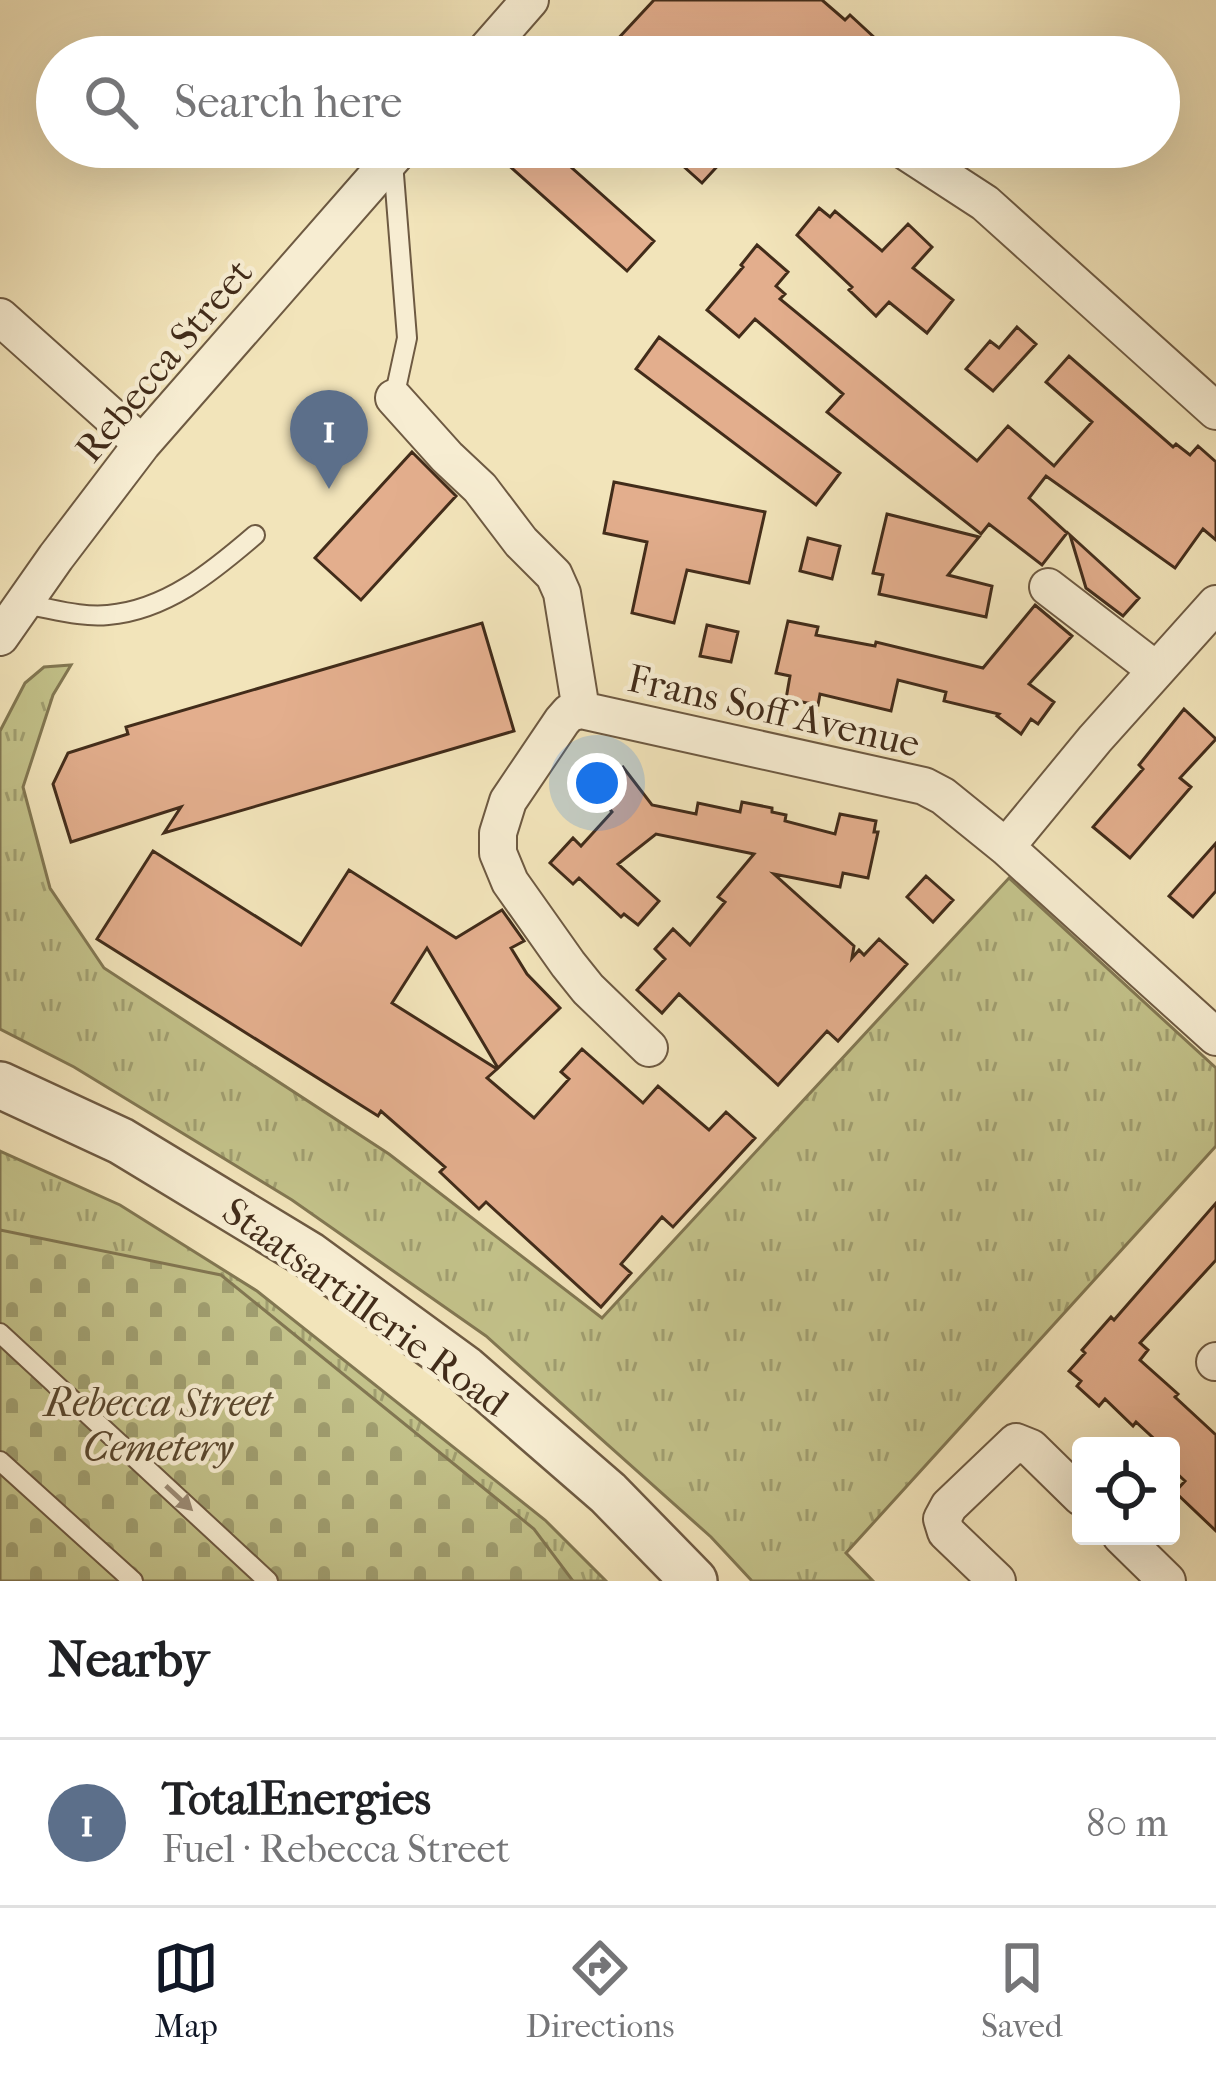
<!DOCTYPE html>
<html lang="en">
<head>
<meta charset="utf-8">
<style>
	:root { --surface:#fff; --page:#f6f6f6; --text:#202124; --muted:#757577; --line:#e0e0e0; --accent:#111827 }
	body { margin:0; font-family:"IM FELL French Canon",serif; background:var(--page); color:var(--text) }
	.controls { position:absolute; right:36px; bottom:36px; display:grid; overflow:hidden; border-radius:12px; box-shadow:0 12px 48px #0002 }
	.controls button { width:108px; height:108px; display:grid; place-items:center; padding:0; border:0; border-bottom:3px solid var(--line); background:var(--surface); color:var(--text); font:60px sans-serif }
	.you { position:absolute; left:597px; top:783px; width:42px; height:42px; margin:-30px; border:9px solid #fff; border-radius:50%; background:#1a73e8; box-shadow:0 0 0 18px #1a73e833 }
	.badge { display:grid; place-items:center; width:78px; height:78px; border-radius:50%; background:var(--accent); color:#fff; font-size:39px; font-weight:700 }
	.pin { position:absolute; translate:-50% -99px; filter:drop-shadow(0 3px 6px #0008) }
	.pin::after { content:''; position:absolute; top:63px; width:42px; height:36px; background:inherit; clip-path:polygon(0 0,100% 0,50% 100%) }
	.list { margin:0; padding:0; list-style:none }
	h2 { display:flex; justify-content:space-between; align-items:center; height:156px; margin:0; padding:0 48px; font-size:51px }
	h2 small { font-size:39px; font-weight:400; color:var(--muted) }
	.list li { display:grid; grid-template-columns:78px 1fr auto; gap:36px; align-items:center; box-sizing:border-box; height:168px; padding:0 48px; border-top:3px solid var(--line) }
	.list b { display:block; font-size:45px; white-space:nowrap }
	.list p { margin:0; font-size:39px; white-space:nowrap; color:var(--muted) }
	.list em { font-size:39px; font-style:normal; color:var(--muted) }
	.icon { flex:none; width:66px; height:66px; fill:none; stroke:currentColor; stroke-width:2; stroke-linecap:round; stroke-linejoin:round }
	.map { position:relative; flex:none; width:1216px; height:1581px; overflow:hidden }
	.search { position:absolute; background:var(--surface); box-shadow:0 12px 48px #0002; left:36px; right:36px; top:36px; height:132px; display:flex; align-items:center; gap:30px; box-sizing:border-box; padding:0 42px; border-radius:66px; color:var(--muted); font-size:45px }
	.sheet { height:324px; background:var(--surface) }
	nav { display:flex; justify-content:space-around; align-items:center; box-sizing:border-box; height:168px; border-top:3px solid var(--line); background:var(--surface); font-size:33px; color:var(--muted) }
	nav a { display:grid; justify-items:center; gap:6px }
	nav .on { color:var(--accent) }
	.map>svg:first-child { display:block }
	.grass { fill:url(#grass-tufts); stroke:#827752; stroke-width:3 }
	.cemetery { fill:url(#cemetery-stones); stroke:#827752; stroke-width:3 }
	.building { fill:#e3ae8d; stroke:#422c1a; stroke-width:3 }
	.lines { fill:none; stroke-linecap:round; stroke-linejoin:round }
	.service-casing { stroke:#6e5a42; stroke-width:22 }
	.minor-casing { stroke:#6e5a42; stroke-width:40 }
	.tertiary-casing { stroke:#6e5a42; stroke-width:50 }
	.service { stroke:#f7edd2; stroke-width:18 }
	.minor { stroke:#f7edd2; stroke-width:36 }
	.tertiary { stroke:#f7edd2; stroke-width:45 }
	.oneway { fill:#9c8c76 }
	.labels { text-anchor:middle; stroke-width:9; stroke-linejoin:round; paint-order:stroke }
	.street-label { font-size:39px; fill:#422c1a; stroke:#f7edd2 }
	.park-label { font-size:39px; font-style:italic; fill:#5c4a30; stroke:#f7edd2 }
</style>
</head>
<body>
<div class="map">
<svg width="1216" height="1581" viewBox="0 0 1216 1581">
	<defs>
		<pattern id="grass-tufts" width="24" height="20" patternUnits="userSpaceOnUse" patternTransform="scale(3)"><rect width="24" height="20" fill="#c3c28a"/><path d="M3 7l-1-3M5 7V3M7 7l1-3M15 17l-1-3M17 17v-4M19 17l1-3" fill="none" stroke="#a09e70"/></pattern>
		<pattern id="cemetery-stones" width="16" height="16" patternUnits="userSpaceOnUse" patternTransform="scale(3)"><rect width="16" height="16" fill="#c3c28a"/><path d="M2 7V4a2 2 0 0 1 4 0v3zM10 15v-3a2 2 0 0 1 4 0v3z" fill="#a09e70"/></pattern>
	</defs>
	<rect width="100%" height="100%" fill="#f2e4ba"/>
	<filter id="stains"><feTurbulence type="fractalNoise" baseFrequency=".00167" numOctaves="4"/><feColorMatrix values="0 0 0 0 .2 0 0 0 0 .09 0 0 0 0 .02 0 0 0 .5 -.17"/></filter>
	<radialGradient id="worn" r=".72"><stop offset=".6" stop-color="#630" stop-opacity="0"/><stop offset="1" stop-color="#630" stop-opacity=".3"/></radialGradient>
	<path class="grass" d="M 71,665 L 53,695 L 23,787 L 50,888 L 104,968 L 389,1154 L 602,1318 L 1009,878 L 1216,1068 L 1216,1146 L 846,1553 L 873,1581 L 752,1581 L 711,1537 L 486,1336 L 292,1200 L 74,1067 L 0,1029 L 0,731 L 25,683 L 44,667 Z
		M 0,1151 L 120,1205 L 257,1291 L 545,1520 L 606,1581 L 291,1581 L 0,1285 Z"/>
	<path class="cemetery" d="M 0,1230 L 221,1275 L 534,1529 L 573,1581 L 0,1581 Z"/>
	<path class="building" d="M 654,0 L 822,0 L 845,20 L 850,15 L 876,39 L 860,57 L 601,57 Z
		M 518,147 L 572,147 L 562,159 L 654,241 L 627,271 L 505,162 Z
		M 662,147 L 735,147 L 702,183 Z
		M 819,208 L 830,217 L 835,211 L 882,251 L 908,224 L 932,247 L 913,268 L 953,300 L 927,333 L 889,302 L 876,316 L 849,290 L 852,287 L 797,235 Z
		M 757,245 L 788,272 L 776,286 L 785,294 L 780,299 L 977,461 L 1008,426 L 1054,466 L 1092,422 L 1046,382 L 1069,356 L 1173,447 L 1176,444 L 1190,455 L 1198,446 L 1216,462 L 1216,540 L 1203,529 L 1175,568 L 1046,476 L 1029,498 L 1067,533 L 1042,565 L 989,524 L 981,534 L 827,412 L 843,394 L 755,319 L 739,337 L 707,310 L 743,267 L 741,265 Z
		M 1017,327 L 1036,344 L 993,391 L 966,369 L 990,341 L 999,348 Z
		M 659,337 L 840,473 L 816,505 L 636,369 Z
		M 412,452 L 456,496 L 361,600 L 315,558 Z
		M 614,482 L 765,512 L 749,583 L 687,570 L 674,623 L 632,613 L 647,542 L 604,533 Z
		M 887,514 L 979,537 L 948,575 L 992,586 L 986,617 L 879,594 L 883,575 L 873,573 Z
		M 1070,535 L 1139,598 L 1123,616 L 1086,588 Z
		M 808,538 L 840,546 L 832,579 L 800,571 Z
		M 1035,605 L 1072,636 L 1029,684 L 1054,702 L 1038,724 L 1031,719 L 1021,734 L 997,716 L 999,714 L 944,701 L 946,692 L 898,680 L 891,711 L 820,694 L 818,705 L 786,699 L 790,676 L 776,673 L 788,621 L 818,627 L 816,635 L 875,646 L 876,642 L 983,668 Z
		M 482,623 L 514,731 L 164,833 L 181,807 L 71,842 L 53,784 L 68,753 L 128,734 L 126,727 Z
		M 707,625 L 738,632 L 731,662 L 700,656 Z
		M 1184,709 L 1216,739 L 1180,778 L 1191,787 L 1130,858 L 1093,827 L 1143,769 L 1139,765 Z
		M 606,761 L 615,772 L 623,767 L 652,805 L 696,814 L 698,803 L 740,812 L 742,802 L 772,808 L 772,812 L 786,815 L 785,821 L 835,834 L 840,814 L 876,821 L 874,832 L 878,832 L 868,878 L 843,873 L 840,887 L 774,874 L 854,946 L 852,958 L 859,950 L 864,955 L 879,939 L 907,964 L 838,1041 L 827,1031 L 778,1085 L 679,994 L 662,1013 L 637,990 L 665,959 L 655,949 L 673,929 L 690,945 L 725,902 L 718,897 L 754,854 L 656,834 L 618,864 L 659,901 L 638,925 L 624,914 L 621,917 L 579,878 L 573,884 L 550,863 L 573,838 L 581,846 L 612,812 L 585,777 Z
		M 1216,843 L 1216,891 L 1193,917 L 1169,896 Z
		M 153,851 L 301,945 L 349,870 L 456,938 L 502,910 L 524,941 L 511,948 L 527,974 L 560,1008 L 498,1068 L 427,948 L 392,1003 L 497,1069 L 487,1078 L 534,1118 L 569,1079 L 561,1072 L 582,1049 L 643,1103 L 658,1086 L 709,1130 L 726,1112 L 755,1138 L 673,1227 L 662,1217 L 621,1264 L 631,1273 L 601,1307 L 486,1202 L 479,1209 L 440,1172 L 445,1167 L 381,1111 L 378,1116 L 97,939 Z
		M 926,876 L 953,900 L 933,922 L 907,897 Z
		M 1216,1203 L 1216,1260 L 1140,1343 L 1148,1350 L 1140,1360 L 1178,1394 L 1175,1397 L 1216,1435 L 1216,1531 L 1175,1492 L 1185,1481 L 1171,1468 L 1171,1446 L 1162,1446 L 1136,1422 L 1133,1426 L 1105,1399 L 1099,1406 L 1077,1386 L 1081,1381 L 1069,1371 L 1085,1353 L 1082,1350 L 1111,1317 L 1114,1320 Z"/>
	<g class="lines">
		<g class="service-casing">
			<path id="service" d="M 393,162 L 407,338 L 394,398
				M 23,604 C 50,608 81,618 108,615 C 166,610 212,572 255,535
				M 0,1333 L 268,1581
				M 0,1461 L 133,1581"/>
		</g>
		<g class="minor-casing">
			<path id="minor" d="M 480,57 L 530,0
				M 899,147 L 985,203 L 1216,411
				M 0,317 L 142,444
				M 394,398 L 447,457 L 480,488 L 521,542 L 554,575 L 562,593 L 581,710
				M 1048,587 L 1156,670
				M 0,637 L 56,557 L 142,444 L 402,147
				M 1006,847 L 1095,739 L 1216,604
				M 649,1048 L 588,989 L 568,964 L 510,882 L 498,853 L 498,833 L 508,801 L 562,721 L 569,713 L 581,710 L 924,786 L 943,796 L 1006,847 L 1216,1037
				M 1215,1362 L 1216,1361
				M 1121,1536 L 1167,1581
				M 997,1581 L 946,1532 L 942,1519 L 949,1506 L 1016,1442 L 1031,1448 L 1081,1497"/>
		</g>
		<g class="tertiary-casing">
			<path id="tertiary" d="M 0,1085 L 121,1141 L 309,1255 L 465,1369 L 608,1493 L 694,1581"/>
		</g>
		<use href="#service" class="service"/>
		<use href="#minor" class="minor"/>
		<use href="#tertiary" class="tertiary"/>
	</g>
	<defs><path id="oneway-solid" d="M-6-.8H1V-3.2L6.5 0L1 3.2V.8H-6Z" transform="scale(3)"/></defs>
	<use class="oneway" href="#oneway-solid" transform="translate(179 1498) rotate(43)"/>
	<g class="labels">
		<g class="street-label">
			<text transform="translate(163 360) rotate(-50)" y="14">Rebecca Street</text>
			<text transform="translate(774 710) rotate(13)" y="14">Frans Soff Avenue</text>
			<text transform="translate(366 1306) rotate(36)" y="14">Staatsartillerie Road</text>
		</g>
		<g class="park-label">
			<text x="158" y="1416">Rebecca Street<tspan x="158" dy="45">Cemetery</tspan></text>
		</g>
	</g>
	<rect width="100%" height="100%" filter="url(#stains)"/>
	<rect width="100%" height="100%" fill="url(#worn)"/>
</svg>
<div class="controls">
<button><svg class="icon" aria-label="locate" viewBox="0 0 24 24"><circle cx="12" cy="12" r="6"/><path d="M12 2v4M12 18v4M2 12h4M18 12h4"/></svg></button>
</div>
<div class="you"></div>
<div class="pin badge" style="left:329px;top:489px;background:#5c6f8a">1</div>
<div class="search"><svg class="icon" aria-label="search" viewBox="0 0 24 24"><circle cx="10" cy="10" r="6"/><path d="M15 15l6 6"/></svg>Search here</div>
</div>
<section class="sheet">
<h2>Nearby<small></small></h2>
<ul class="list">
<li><span class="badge" style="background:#5c6f8a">1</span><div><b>TotalEnergies</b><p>Fuel · Rebecca Street</p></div><em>80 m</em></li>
</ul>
</section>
<nav>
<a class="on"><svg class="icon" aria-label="map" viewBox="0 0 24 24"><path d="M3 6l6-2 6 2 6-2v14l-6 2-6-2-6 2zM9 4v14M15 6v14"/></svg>Map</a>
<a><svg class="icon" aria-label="directions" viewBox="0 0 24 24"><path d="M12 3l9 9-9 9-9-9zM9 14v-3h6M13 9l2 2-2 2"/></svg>Directions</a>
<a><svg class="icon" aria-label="saved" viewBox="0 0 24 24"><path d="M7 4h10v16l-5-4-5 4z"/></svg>Saved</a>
</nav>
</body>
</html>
